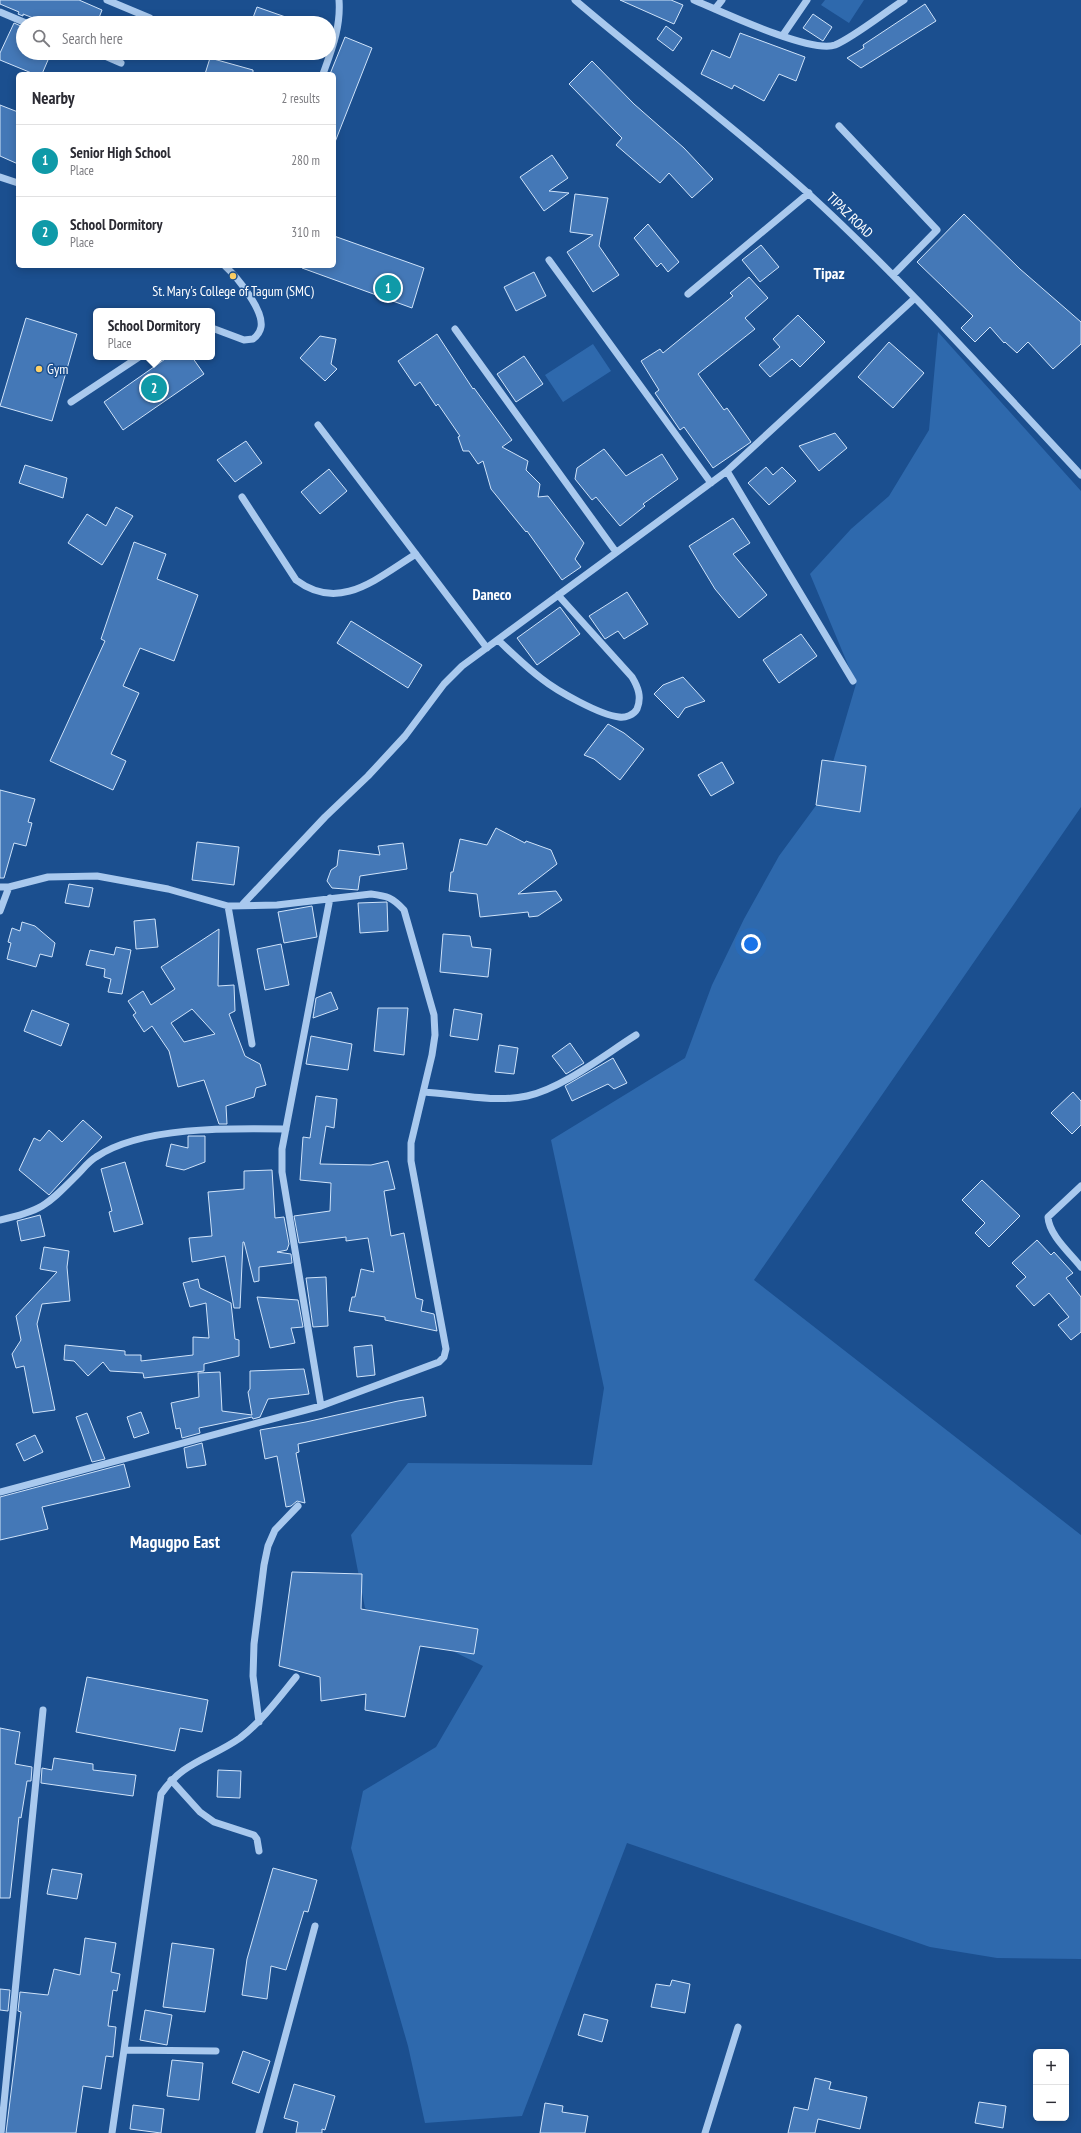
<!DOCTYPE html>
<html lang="en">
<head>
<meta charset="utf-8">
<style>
	:root { --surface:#fff; --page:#f2f2f3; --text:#2b2b33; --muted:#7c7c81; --line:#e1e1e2; --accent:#0f766e }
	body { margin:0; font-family:"PT Sans Narrow",sans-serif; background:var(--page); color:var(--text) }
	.controls { position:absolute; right:12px; bottom:12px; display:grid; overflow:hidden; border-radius:6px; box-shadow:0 2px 10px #0003 }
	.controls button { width:36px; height:36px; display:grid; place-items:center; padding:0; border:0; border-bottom:1px solid var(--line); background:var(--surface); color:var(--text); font:20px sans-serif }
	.you { position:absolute; left:751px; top:944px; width:14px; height:14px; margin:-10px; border:3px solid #fff; border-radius:50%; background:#1a73e8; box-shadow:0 0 0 6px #1a73e833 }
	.badge { display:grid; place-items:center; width:26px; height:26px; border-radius:50%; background:var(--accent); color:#fff; font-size:13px; font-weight:700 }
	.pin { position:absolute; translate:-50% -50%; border:2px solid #fff; box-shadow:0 1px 4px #0006 }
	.popup { position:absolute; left:93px; top:308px; width:122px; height:52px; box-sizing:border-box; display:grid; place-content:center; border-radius:6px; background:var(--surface); filter:drop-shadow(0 1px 3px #0005); font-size:13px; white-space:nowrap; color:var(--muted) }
	.popup b { font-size:15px; color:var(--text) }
	.popup::after { content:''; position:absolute; left:50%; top:100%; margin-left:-8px; border:8px solid transparent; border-top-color:var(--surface) }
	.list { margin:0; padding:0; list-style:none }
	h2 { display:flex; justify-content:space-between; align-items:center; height:52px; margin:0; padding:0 16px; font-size:17px }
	h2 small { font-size:13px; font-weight:400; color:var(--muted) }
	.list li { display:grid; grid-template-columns:26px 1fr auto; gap:12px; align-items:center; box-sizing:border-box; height:72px; padding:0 16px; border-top:1px solid var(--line) }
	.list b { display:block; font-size:15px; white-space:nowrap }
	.list p { margin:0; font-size:13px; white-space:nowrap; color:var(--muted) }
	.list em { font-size:13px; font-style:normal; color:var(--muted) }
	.icon { flex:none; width:22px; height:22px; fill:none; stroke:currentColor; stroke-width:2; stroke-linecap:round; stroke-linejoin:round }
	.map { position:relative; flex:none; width:1081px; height:2133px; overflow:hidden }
	.search { position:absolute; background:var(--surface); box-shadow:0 2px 10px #0003; left:16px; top:16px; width:320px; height:44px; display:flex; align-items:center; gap:10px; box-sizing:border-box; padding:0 14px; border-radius:22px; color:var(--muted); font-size:15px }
	.panel { position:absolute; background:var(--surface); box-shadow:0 2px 10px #0003; left:16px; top:72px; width:320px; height:196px; border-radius:6px }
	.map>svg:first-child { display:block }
	.green { fill:#2e69ad }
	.building { fill:#4478b7; stroke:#cfe3fa; fill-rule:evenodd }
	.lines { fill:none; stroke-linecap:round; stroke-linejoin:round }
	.minor { stroke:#a9c9ee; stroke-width:7 }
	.poi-dot { fill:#ffd166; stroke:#1b4f8f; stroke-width:1.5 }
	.labels { text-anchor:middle; stroke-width:3; stroke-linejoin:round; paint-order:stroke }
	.street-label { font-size:14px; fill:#fff; stroke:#1b4f8f }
	.poi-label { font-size:14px; fill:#fff; stroke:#1b4f8f }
	.neighbourhood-label { font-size:15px; font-weight:bold; fill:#fff; stroke:#1b4f8f }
	.quarter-label { font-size:16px; font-weight:bold; fill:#fff; stroke:#1b4f8f }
	.district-label { font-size:18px; font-weight:bold; fill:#fff; stroke:#1b4f8f }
</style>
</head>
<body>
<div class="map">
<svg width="1081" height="2133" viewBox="0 0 1081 2133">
	<rect width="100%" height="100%" fill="#1b4f8f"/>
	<path class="green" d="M 825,0 L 864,0 L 849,23 L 821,5 Z
		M 938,332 L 1081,491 L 1081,807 L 754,1280 L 1081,1535 L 1081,1959 L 997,1958 L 930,1947 L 627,1843 L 522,2116 L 425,2123 L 408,2046 L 351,1848 L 363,1791 L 436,1747 L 483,1666 L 365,1608 L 351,1535 L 408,1463 L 592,1465 L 604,1388 L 551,1140 L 685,1058 L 712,985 L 744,919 L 779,856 L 823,796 L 856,684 L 810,574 L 851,529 L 889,496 L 929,430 Z
		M 593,344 L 611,371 L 563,402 L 545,375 Z"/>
	<path class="building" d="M 0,0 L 79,0 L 102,10 L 97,23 L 46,23 L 23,14 L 23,16 L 18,14 L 19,12 L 0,4 Z
		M 620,0 L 671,0 L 683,5 L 674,24 Z
		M 925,4 L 936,21 L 861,68 L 847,58 L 864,48 L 863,45 Z
		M 257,7 L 297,21 L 296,23 L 251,23 Z
		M 813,14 L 832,27 L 823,41 L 803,28 Z
		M 14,23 L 23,27 L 23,53 L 51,53 L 42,74 L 34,74 L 0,60 L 0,53 Z
		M 666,26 L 682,38 L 673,51 L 657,39 Z
		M 740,33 L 805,57 L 796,81 L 779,74 L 764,101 L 734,85 L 732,89 L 701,74 L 712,50 L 730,58 Z
		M 345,37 L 372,48 L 335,142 L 334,74 L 330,74 Z
		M 210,58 L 253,70 L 253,74 L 205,74 Z
		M 592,61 L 634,104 L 684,148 L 713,179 L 692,198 L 669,173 L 660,183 L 616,145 L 622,138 L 569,84 Z
		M 0,105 L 18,112 L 18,164 L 0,156 Z
		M 552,155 L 568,178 L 549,191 L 569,193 L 544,211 L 520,177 Z
		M 575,194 L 608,198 L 599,246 L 619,275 L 593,292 L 567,252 L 593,235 L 570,232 Z
		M 964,214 L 1020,269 L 1081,322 L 1081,344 L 1053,369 L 1028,342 L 1017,353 L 1005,342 L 1004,343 L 990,327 L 975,342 L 961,328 L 973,316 L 917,262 Z
		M 648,224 L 679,262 L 668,272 L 661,263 L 657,267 L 634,238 Z
		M 334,236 L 424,268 L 412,308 L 302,268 L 302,266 L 334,266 Z
		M 761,245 L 779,267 L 760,282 L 742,260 Z
		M 534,272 L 546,296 L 516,311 L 504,287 Z
		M 749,277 L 768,298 L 745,318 L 755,329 L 698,374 L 724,410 L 727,408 L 751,442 L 713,468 L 684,427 L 680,430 L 655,393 L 659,390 L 641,361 L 660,349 L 663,353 L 733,296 L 730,293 Z
		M 798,315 L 825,342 L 800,367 L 792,359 L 770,377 L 759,365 L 780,347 L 773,339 Z
		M 26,318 L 77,334 L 52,421 L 0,406 Z
		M 437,334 L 473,389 L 474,388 L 512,440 L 502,447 L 528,461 L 526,470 L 540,484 L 538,497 L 548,496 L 584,543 L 575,559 L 581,567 L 562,580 L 527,531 L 526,532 L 491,489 L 483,461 L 478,464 L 469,451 L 463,451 L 458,437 L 460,436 L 438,404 L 436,406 L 420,382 L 415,386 L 398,361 Z
		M 320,336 L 336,339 L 331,364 L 337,369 L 325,381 L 300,358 Z
		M 889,342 L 924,373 L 893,408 L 858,377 Z
		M 524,356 L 543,384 L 516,402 L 497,374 Z
		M 168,357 L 192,357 L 204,374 L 123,430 L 104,402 Z
		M 835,433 L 847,448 L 819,471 L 799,446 Z
		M 246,441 L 262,463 L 235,482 L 217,460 Z
		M 604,449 L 626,476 L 662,454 L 678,479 L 643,504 L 645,506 L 620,526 L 596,497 L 592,500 L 575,479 L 577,468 Z
		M 25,465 L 67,478 L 63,498 L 19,483 Z
		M 766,467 L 773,475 L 782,467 L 796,481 L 769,505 L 748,483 Z
		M 329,469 L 347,491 L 320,514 L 301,492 Z
		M 116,507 L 133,516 L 102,565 L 68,543 L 87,514 L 106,526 Z
		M 733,518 L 750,543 L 733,554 L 767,595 L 739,618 L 715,589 L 689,546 Z
		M 134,542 L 166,554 L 157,579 L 198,595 L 174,661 L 140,648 L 123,686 L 139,693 L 111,754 L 126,761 L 113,790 L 50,761 L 105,641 L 101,639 Z
		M 627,592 L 648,624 L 624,639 L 618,631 L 605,639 L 589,616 Z
		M 560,607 L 580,634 L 537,665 L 517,638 Z
		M 351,621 L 422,665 L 408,688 L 337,643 Z
		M 801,634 L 817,656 L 779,683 L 763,660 Z
		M 683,677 L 705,701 L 685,708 L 678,718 L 654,694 L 663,685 Z
		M 608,724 L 624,733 L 644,749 L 620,780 L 594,759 L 584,755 Z
		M 822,760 L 866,766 L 860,812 L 816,805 Z
		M 722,762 L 734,783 L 711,796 L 698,775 Z
		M 0,790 L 35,799 L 28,822 L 32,823 L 26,846 L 14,843 L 4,878 L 0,878 Z
		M 496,828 L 525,843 L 526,841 L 551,850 L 557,864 L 518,894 L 556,891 L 562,900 L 538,916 L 529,917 L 528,912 L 480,917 L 477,894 L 449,891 L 451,872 L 453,872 L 460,839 L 487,845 Z
		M 197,842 L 239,847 L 234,885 L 192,880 Z
		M 403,843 L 407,869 L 360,876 L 358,890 L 332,888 L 327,881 L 331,870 L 337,866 L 339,850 L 380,855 L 378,846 Z
		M 69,884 L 93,888 L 89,907 L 65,903 Z
		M 387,902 L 388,931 L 360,933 L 358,903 Z
		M 312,906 L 317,937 L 284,943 L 278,912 Z
		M 155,919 L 158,947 L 136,949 L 134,921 Z
		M 22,922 L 35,926 L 55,943 L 52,957 L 40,954 L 36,967 L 7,959 L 11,943 L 8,942 L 12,928 L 20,931 Z
		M 219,929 L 218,986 L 234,985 L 235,1011 L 229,1014 L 245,1056 L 260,1064 L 266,1085 L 256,1088 L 254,1097 L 226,1106 L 227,1124 L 219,1124 L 204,1080 L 178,1087 L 169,1051 L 152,1026 L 144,1032 L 133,1015 L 136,1013 L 128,1001 L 143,991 L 151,1005 L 175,989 L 161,967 ZM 192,1009 L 215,1034 L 184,1042 L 171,1023 Z
		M 443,934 L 470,936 L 472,947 L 491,949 L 488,977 L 440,972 Z
		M 281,944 L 289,985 L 265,990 L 257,949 Z
		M 116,947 L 131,950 L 122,994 L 108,992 L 111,979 L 104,977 L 105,969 L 86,965 L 90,950 L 114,955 Z
		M 331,992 L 338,1009 L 313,1018 L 316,998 Z
		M 378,1008 L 408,1008 L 404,1055 L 374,1051 Z
		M 454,1009 L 482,1014 L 478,1040 L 450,1036 Z
		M 32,1010 L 69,1024 L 61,1046 L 24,1031 Z
		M 311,1036 L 352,1044 L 348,1070 L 306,1064 Z
		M 570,1043 L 584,1063 L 566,1074 L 552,1056 Z
		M 499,1045 L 518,1048 L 514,1074 L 495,1072 Z
		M 613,1058 L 627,1083 L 614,1089 L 608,1084 L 572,1101 L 565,1086 Z
		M 1073,1092 L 1081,1101 L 1081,1125 L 1072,1134 L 1051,1113 Z
		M 316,1096 L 337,1099 L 334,1128 L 326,1126 L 320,1164 L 371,1165 L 388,1161 L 395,1189 L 384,1191 L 391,1236 L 404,1233 L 416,1298 L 423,1300 L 421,1311 L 434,1314 L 437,1331 L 385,1320 L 385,1317 L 349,1311 L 352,1297 L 355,1297 L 361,1269 L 374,1272 L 368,1238 L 346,1241 L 346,1237 L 299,1243 L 294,1216 L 330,1211 L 331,1183 L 300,1180 L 303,1137 L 310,1138 Z
		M 83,1120 L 102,1137 L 49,1195 L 19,1170 L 34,1138 L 40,1141 L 49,1130 L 62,1142 Z
		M 188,1136 L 205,1136 L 205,1162 L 184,1170 L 166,1166 L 171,1144 L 188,1148 Z
		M 125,1162 L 143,1224 L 114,1232 L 109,1212 L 112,1211 L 101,1169 Z
		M 272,1170 L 275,1218 L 284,1217 L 289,1244 L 287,1250 L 277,1252 L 291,1254 L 292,1263 L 259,1267 L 259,1281 L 254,1282 L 244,1242 L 243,1242 L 240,1308 L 234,1308 L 225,1256 L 192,1262 L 189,1238 L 212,1236 L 208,1192 L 244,1189 L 244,1171 Z
		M 982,1180 L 1020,1216 L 989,1247 L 975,1233 L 985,1223 L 962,1200 Z
		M 40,1215 L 45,1236 L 21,1241 L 17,1221 Z
		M 1037,1240 L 1051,1255 L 1054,1252 L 1073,1273 L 1066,1278 L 1081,1297 L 1081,1332 L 1071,1340 L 1058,1325 L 1069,1317 L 1049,1293 L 1034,1306 L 1016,1286 L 1026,1277 L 1012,1263 Z
		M 44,1247 L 69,1251 L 67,1267 L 70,1301 L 42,1304 L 37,1324 L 55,1410 L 33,1413 L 24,1366 L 16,1368 L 12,1354 L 21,1340 L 16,1316 L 57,1272 L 40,1269 Z
		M 326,1277 L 328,1326 L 313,1327 L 306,1278 Z
		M 198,1279 L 200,1288 L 231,1303 L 235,1339 L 239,1340 L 239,1356 L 204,1364 L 204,1371 L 144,1378 L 143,1373 L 110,1371 L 103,1362 L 88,1376 L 74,1361 L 64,1360 L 65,1345 L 125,1351 L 125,1355 L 141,1355 L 141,1361 L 193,1355 L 193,1337 L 209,1338 L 206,1303 L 190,1307 L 183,1283 Z
		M 257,1297 L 298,1300 L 303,1327 L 291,1328 L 295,1343 L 270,1348 Z
		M 372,1345 L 375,1375 L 357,1377 L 354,1347 Z
		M 304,1369 L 309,1394 L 268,1399 L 260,1417 L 253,1419 L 252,1417 L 199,1428 L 200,1433 L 182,1438 L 180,1428 L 176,1429 L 171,1403 L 199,1397 L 198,1373 L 220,1372 L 222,1411 L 252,1415 L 248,1392 L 250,1389 L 250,1371 Z
		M 423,1397 L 426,1416 L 298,1444 L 299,1452 L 296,1453 L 305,1503 L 297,1501 L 291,1506 L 286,1507 L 277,1456 L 265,1459 L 260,1430 L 306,1422 L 398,1401 Z
		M 141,1412 L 149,1433 L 134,1438 L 127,1417 Z
		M 87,1413 L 105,1459 L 92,1462 L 76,1417 Z
		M 35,1435 L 43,1452 L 24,1461 L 16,1444 Z
		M 202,1443 L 206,1465 L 187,1468 L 184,1448 Z
		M 124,1464 L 130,1487 L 42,1507 L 48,1529 L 0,1540 L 0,1497 Z
		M 292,1572 L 362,1574 L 361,1609 L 478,1629 L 474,1654 L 420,1646 L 405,1717 L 365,1710 L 366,1694 L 321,1701 L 320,1677 L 279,1666 Z
		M 87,1677 L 208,1700 L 202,1732 L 180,1728 L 175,1751 L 76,1732 Z
		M 0,1728 L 20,1732 L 15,1764 L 32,1767 L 31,1781 L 27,1781 L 21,1818 L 19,1817 L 10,1898 L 0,1898 Z
		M 54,1758 L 93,1764 L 93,1770 L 136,1775 L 133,1796 L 41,1783 L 42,1768 L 52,1770 Z
		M 218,1770 L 241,1771 L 240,1798 L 217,1797 Z
		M 273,1868 L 317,1880 L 308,1912 L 304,1911 L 286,1970 L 271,1966 L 267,1999 L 242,1995 L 247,1959 Z
		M 52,1869 L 82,1874 L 77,1899 L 47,1894 Z
		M 85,1938 L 116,1943 L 111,1972 L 120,1974 L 117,1991 L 113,1990 L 108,2026 L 116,2027 L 113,2057 L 106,2056 L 101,2089 L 83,2086 L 76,2133 L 6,2133 L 21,2012 L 18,2011 L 20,1992 L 48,1995 L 54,1969 L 80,1975 Z
		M 172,1943 L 214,1949 L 205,2012 L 163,2007 Z
		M 672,1980 L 690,1984 L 685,2013 L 651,2007 L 656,1984 L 670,1986 Z
		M 0,1989 L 10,1990 L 8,2011 L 0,2010 Z
		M 145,2010 L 172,2015 L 167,2045 L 140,2040 Z
		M 584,2014 L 608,2020 L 602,2042 L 578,2035 Z
		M 243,2051 L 270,2061 L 259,2093 L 232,2083 Z
		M 172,2060 L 203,2063 L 199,2100 L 167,2096 Z
		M 815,2078 L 831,2082 L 829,2089 L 867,2097 L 860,2129 L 818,2119 L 815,2133 L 788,2133 L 794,2107 L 808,2110 Z
		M 294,2084 L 335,2096 L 325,2130 L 322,2129 L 322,2133 L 296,2133 L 298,2122 L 284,2118 Z
		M 979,2102 L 1006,2106 L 1003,2128 L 975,2123 Z
		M 545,2103 L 563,2106 L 562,2112 L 588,2116 L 585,2133 L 540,2133 Z
		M 133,2105 L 164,2109 L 161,2133 L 130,2129 Z"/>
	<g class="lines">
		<path class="minor" d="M 107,0 L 150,18
			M 575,0 C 652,66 734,126 809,194 C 905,282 992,380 1081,475
			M 694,0 C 720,11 811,54 835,45 C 854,37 885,12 904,0
			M 715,9 L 722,0
			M 0,12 L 26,23
			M 783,35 L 807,0
			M 98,53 L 121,63
			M 323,74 C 332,49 341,27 339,0
			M 839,126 L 937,230 L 893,275
			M 0,177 L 18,183
			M 549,260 L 711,483
			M 688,294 L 809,193
			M 212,328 L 244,340 L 253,339 C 257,336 260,333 261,327 C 264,310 237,277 225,266
			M 455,329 L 616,552
			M 71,402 L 139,357
			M 318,425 L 487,648
			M 727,471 L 853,681
			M 242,497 L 296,580 C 340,613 377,578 416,554
			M 498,640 C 512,653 526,667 542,679 C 557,691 600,715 619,717 C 625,718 634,715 637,709 C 642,697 638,687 632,677 L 558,595
			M 0,887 L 9,887 L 48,877 L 97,876 L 168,889 L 228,906 L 277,905 L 371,894 C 387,896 392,897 404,910 L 434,1015 L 435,1035 L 432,1055 L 411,1143 L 411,1161 L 446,1349 L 444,1357 L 439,1362 L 321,1406 L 0,1492
			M 243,904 L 325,817 L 368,776 L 405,736 L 444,684 L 462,666 L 727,471 L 915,298
			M 228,906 L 252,1044
			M 0,911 L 9,887
			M 424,1092 C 455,1094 496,1103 527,1096 C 563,1088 604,1055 636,1035
			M 1081,1186 L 1048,1217 C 1049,1235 1070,1253 1081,1267
			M 0,1220 C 42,1211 47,1205 76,1176 C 83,1169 89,1161 96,1157 C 142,1126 231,1128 286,1129
			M 321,1406 L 282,1172 L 282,1149 L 330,898
			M 259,1722 L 253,1676 L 254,1644 L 264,1565 L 268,1546 L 275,1530 L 298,1506
			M 171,1780 L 200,1812 L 214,1822 L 254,1835 L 257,1839 L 259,1851
			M 124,2050 L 216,2051
			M 1,2133 L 43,1710
			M 112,2133 L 161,1794 C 182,1762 210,1759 240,1738 C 262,1721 279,1698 296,1677
			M 259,2133 L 315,1926
			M 705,2133 L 738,2027"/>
	</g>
	<g class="poi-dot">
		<circle cx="233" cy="276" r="4"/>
		<circle cx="39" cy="369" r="4"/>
	</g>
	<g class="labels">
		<g class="street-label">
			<text transform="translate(850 215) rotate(44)" y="5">TIPAZ ROAD</text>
		</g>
		<g class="poi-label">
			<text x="233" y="296">St. Mary's College of Tagum (SMC)</text>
			<text x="47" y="374" text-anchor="start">Gym</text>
		</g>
		<g class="neighbourhood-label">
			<text x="492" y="600">Daneco</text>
		</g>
		<g class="quarter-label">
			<text x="829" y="279">Tipaz</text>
		</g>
		<g class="district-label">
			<text x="175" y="1548">Magugpo East</text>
		</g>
	</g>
</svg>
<div class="controls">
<button>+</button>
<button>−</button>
</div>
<div class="you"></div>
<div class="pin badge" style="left:388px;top:288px;background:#0f9aa8">1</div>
<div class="pin badge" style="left:154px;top:388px;background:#0f9aa8">2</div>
<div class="popup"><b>School Dormitory</b>Place</div>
<div class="search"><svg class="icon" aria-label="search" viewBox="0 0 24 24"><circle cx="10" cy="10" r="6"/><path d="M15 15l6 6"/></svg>Search here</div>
<section class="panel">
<h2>Nearby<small>2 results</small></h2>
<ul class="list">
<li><span class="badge" style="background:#0f9aa8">1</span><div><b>Senior High School</b><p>Place</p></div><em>280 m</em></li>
<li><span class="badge" style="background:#0f9aa8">2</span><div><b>School Dormitory</b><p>Place</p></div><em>310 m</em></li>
</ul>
</section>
</div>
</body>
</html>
